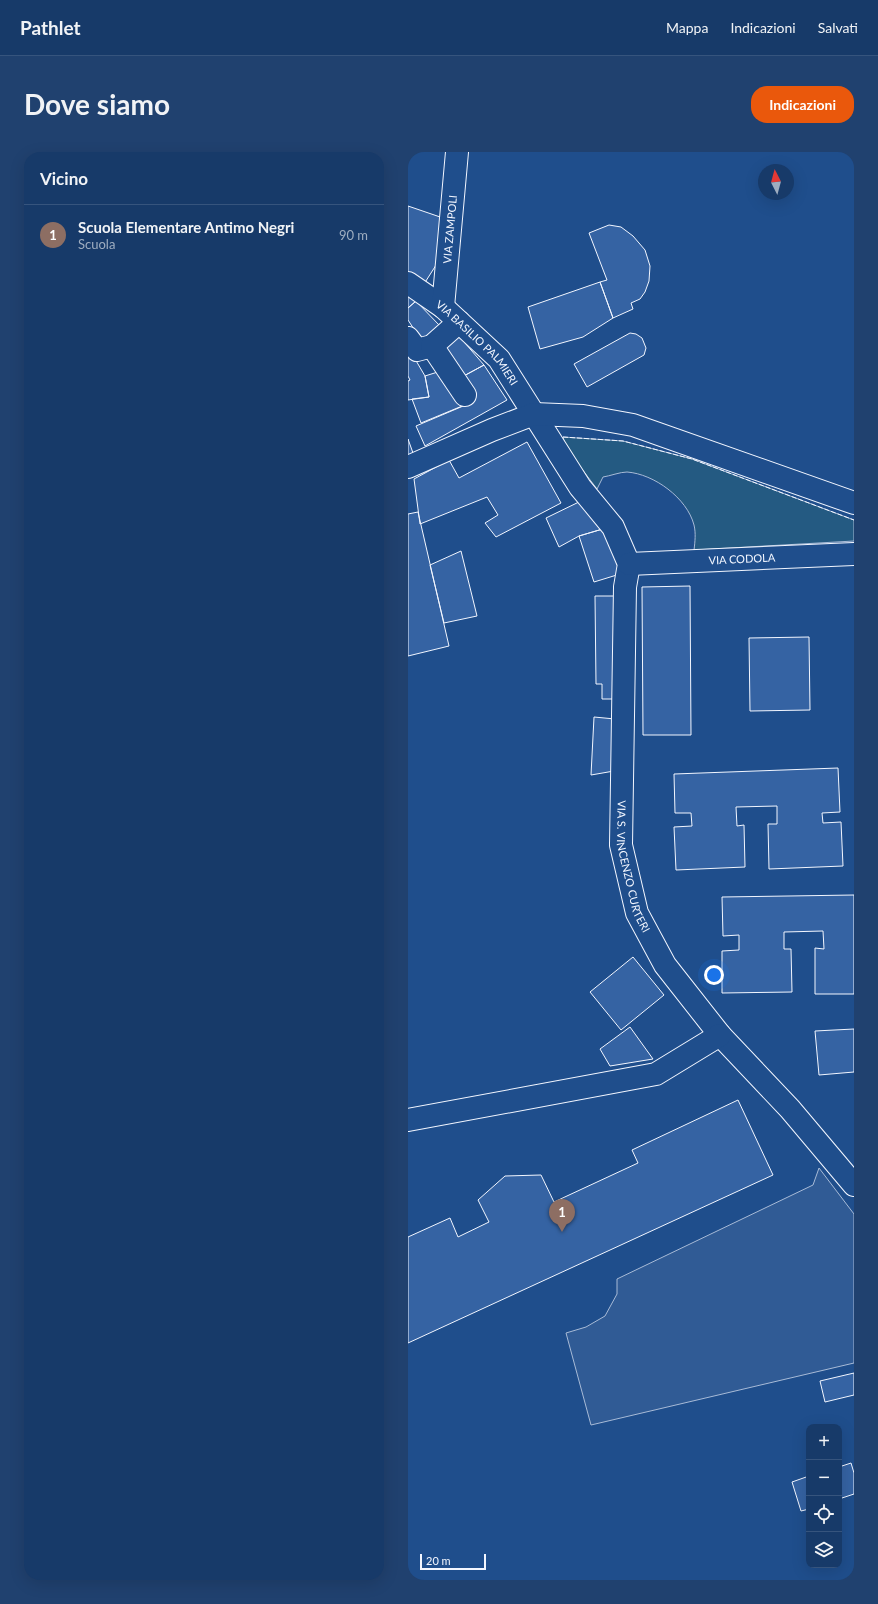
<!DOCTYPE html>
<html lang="it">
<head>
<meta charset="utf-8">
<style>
	:root { --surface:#173a69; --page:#20416f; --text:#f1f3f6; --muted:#9eadc0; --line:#36547d; --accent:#ea580c }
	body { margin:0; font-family:Lato,sans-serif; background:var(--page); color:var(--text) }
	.controls { position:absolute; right:12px; bottom:12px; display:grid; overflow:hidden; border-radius:8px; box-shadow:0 4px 16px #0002 }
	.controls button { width:36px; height:36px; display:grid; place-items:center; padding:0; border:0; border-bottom:1px solid var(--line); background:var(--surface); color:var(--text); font:20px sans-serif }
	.compass { position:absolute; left:350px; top:12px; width:36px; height:36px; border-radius:50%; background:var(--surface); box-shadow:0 4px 16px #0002; rotate:354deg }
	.scale { position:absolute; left:12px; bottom:10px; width:66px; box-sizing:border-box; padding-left:4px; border:2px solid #f2f6ff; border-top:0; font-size:11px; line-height:14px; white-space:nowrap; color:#f2f6ff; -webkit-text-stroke:3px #1f4e8c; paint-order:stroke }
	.you { position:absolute; left:306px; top:823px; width:14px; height:14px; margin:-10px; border:3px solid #fff; border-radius:50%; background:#1a73e8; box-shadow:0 0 0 6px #1a73e833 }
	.badge { display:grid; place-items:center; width:26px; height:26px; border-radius:50%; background:var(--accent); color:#fff; font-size:13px; font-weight:700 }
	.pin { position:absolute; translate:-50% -33px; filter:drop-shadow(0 1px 2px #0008) }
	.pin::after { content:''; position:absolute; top:21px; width:14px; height:12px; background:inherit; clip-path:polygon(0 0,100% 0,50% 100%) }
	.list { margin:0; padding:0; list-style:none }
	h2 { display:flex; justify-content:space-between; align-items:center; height:52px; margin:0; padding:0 16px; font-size:17px }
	h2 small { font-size:13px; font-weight:400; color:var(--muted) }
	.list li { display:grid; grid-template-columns:26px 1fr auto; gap:12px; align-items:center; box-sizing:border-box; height:60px; padding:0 16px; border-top:1px solid var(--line) }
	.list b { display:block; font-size:15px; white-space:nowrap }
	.list p { margin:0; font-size:13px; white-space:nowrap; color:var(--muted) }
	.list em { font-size:13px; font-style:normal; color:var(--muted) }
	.icon { flex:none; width:22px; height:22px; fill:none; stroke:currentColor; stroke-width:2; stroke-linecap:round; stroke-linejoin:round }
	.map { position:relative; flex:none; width:446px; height:1428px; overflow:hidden; border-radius:16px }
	header { display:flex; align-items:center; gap:24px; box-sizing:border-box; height:56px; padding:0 20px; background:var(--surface); border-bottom:1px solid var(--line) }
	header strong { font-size:19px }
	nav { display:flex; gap:22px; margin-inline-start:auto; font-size:14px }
	.intro { display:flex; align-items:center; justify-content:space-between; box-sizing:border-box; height:96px; padding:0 24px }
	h1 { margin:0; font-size:28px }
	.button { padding:10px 18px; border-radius:16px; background:var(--accent); color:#fff; font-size:14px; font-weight:700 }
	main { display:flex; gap:24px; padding:0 24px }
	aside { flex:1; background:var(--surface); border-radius:16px; box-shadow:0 4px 16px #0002 }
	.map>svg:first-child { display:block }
	.green { fill:#245a82; stroke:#a8bbd7 }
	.parking { fill:#305b95; stroke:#a8bbd7 }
	.building { fill:#3563a3; stroke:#f2f6ff }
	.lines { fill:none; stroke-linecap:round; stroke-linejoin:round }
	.minor-casing { stroke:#f2f6ff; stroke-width:24 }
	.major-casing { stroke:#f2f6ff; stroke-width:24 }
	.minor { stroke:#1f4e8c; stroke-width:22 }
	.major { stroke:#1f4e8c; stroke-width:22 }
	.fence { stroke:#f2f6ff; stroke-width:1; stroke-dasharray:5 2; stroke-linecap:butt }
	.labels { text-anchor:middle; stroke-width:3; stroke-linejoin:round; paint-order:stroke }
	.street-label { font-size:11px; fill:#f2f6ff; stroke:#1f4e8c }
</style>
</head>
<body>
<header>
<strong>Pathlet</strong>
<nav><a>Mappa</a><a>Indicazioni</a><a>Salvati</a></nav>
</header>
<div class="intro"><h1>Dove siamo</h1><a class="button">Indicazioni</a></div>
<main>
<aside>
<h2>Vicino<small></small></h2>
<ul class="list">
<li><span class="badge" style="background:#8d6e63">1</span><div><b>Scuola Elementare Antimo Negri</b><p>Scuola</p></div><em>90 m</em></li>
</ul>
</aside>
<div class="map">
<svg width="446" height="1428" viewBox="0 0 446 1428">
	<rect width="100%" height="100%" fill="#1f4e8c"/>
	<path class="green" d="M 155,285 L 215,289 L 284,307 L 446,368 L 446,389 L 286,398 C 287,390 288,381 286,373 C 279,346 246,322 219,320 C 212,320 202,324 195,325 L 189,337 L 158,296 Z"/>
	<path class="parking" d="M 411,1016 L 446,1062 L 446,1211 L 183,1273 L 158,1181 L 178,1175 L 197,1164 L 209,1142 L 209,1127 L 405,1033 Z"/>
	<path class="building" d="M 0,54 L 38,67 L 30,110 L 16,132 L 0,123 Z
		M 201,73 L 213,75 L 225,84 L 237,98 L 242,114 L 241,129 L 237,140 L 232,147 L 223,151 L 225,157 L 205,166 L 192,130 L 199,128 L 181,81 Z
		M 192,130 L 205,166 L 175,185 L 132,197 L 120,155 Z
		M 0,144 L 8,149 L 0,156 Z
		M 8,149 L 32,174 L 13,188 L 0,168 L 0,156 Z
		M 222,181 L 228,182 L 234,186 L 238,196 L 236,203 L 179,235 L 166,212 Z
		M 50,183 L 76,213 L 52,226 L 32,197 Z
		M 0,195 L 17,224 L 21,245 L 0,248 L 0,229 L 2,228 L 0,224 Z
		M 76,213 L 99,248 L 17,294 L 8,274 L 67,249 L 52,226 Z
		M 36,218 L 59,252 L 13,271 L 4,247 L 21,245 L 17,224 Z
		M 0,287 L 5,301 L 0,304 Z
		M 119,290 L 153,351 L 88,385 L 77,371 L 90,363 L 79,345 L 12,372 L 6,327 L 41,308 L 51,326 Z
		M 175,348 L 198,376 L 171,384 L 151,395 L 138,366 Z
		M 10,360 L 41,494 L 0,504 L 0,362 Z
		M 198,376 L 212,422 L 186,430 L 171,384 Z
		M 53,399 L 69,464 L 36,471 L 22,413 Z
		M 282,434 L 283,583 L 235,583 L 234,435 Z
		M 187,444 L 209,444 L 210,547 L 194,547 L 194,532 L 188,532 Z
		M 401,485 L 402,558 L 342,559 L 341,486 Z
		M 186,565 L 207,567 L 206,619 L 183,623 Z
		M 430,616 L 432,660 L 414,661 L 415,671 L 433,670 L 435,714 L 361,717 L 360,672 L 369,672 L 369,654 L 328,655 L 329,674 L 336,673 L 337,715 L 268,718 L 266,675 L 284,674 L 283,661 L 267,661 L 266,622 Z
		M 446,743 L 446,842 L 407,842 L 407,796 L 416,797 L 415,779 L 376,780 L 376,797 L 383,797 L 384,840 L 314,841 L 314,799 L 331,798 L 331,783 L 315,784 L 314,745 Z
		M 225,805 L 256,843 L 213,878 L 182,840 Z
		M 222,875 L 245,907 L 202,914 L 192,897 Z
		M 446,877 L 446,920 L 411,923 L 407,879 Z
		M 330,948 L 365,1023 L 0,1191 L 0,1085 L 42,1066 L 50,1085 L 81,1070 L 70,1048 L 97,1024 L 133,1023 L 146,1050 L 230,1011 L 224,998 Z
		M 446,1221 L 446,1243 L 417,1250 L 412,1229 Z
		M 443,1311 L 446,1321 L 446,1342 L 431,1347 L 431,1315 Z
		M 401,1324 L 401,1357 L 393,1359 L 384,1330 Z"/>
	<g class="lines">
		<g class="minor-casing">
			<g id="minor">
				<path id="s1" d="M 0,131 L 35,155 L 91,207 L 172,335 L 205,375 L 221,412 L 217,435 L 213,693 L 229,761 L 257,813 L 312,883 L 382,957 L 446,1033"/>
				<path id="s2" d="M 35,155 L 49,0"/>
				<path d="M 0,186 L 9,198 L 24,194 L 51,170"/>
				<path d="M 24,194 L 57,243"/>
				<path id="s3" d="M 221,412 L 446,402"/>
				<path d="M 0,968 L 248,922 L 312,883"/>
			</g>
		</g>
		<g class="major-casing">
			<path id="major" d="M 0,315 L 84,278 L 126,262 L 175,264 L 225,273 L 446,351"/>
		</g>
		<use href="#minor" class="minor"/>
		<use href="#major" class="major"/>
		<path class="fence" d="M 155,285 L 215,289 L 284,307 L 446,368"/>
	</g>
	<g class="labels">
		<g class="street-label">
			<text dy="4" stroke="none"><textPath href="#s2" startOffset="78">VIA ZAMPOLI</textPath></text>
			<text dy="4" stroke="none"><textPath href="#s1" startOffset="92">VIA BASILIO PALMIERI</textPath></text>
			<text dy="4" stroke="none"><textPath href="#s3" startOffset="113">VIA CODOLA</textPath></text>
			<text dy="4" stroke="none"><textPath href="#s1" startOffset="667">VIA S. VINCENZO CURTERI</textPath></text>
		</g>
	</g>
</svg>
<div class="controls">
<button>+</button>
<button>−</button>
<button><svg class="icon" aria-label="locate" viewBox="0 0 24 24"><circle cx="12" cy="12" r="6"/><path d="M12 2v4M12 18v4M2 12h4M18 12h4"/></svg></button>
<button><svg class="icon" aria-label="layers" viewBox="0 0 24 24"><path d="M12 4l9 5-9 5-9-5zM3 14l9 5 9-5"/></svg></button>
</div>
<svg class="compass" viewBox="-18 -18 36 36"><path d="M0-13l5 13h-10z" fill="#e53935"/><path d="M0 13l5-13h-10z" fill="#9eadc0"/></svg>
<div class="scale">20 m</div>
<div class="you"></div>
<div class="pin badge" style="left:154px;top:1080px;background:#8d6e63">1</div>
</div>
</main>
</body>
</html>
